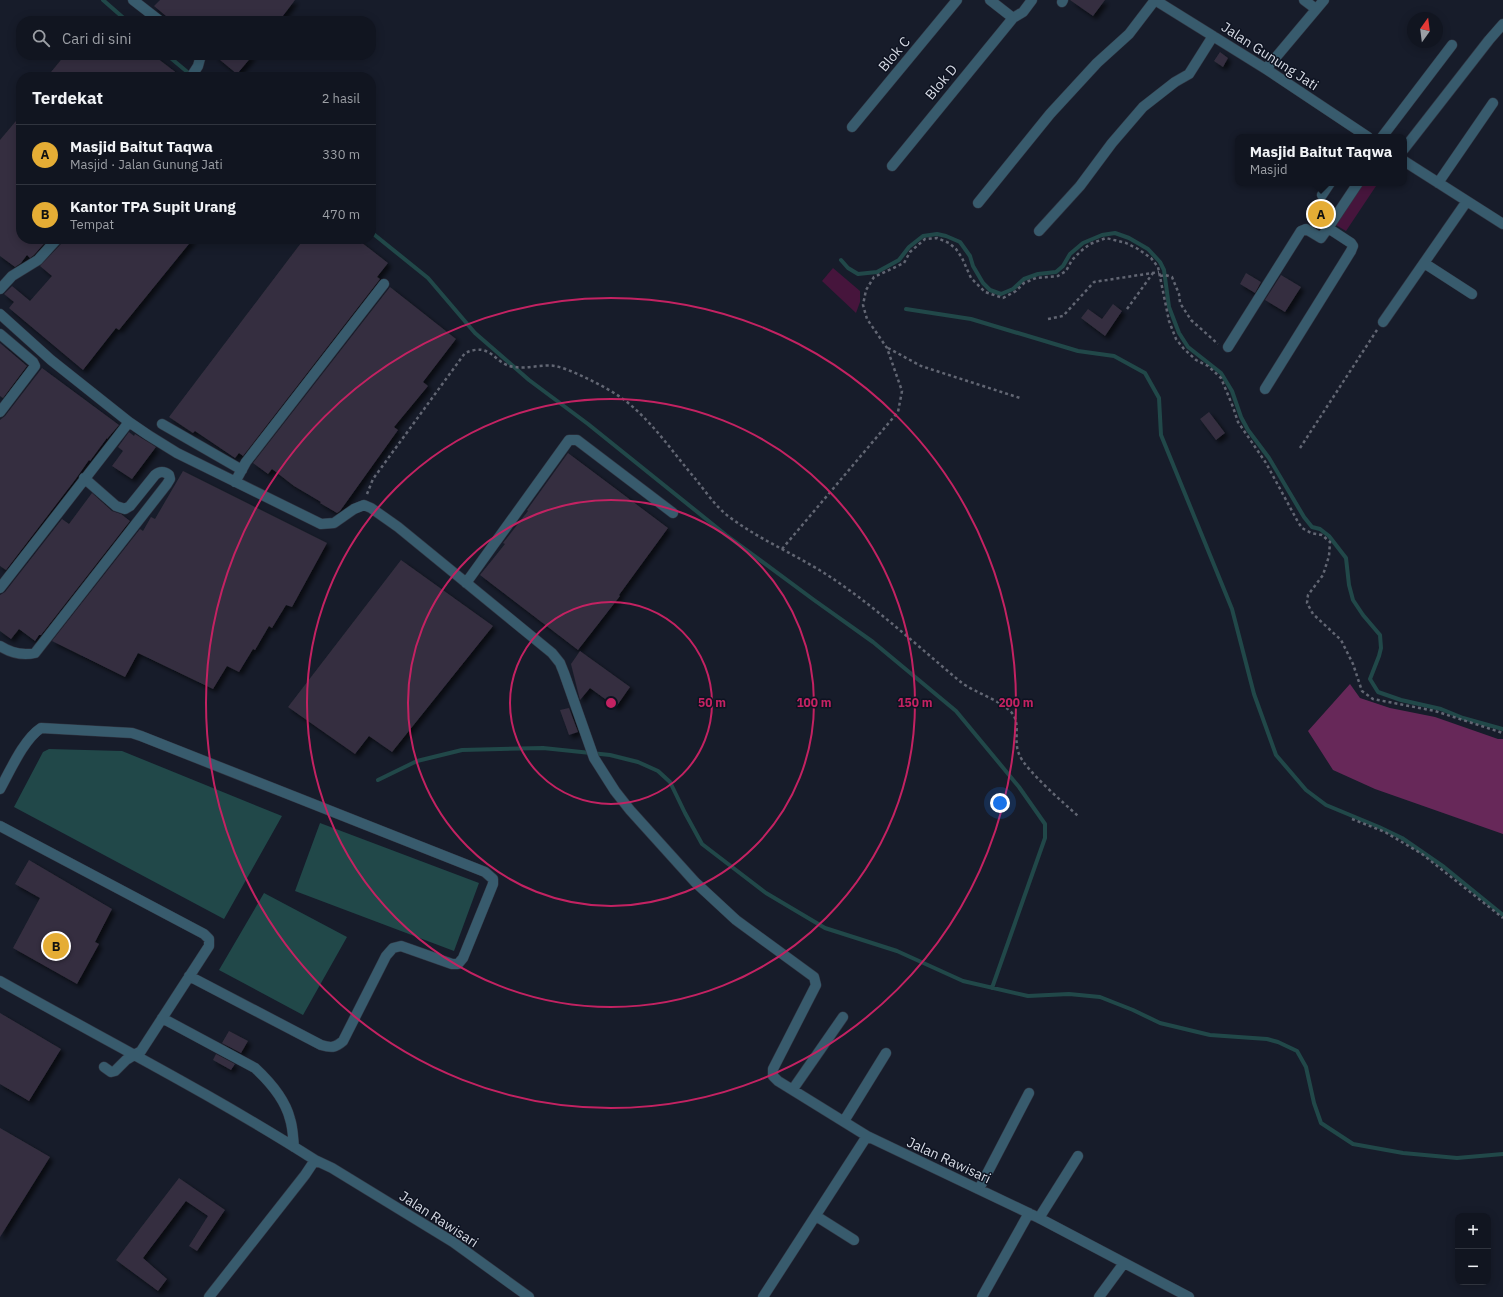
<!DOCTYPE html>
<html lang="id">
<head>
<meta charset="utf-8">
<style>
	:root { --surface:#111520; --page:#1e222d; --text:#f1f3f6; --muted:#9c9fa5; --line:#30343e; --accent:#e5ad35 }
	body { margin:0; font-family:"IBM Plex Sans",sans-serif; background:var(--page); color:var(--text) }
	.controls { position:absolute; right:12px; bottom:12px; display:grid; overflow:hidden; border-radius:8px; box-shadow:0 2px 10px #0003 }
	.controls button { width:36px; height:36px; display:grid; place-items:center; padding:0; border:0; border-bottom:1px solid var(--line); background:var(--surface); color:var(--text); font:20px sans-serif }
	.compass { position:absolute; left:1407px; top:12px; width:36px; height:36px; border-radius:50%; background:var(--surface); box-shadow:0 2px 10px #0003; rotate:14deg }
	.you { position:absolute; left:1000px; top:803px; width:14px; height:14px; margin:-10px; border:3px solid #fff; border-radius:50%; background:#1a73e8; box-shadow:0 0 0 6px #1a73e833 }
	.badge { display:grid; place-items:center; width:26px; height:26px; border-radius:50%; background:var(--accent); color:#111; font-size:13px; font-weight:700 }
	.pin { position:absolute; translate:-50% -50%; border:2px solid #fff; box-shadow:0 1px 4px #0006 }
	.popup { position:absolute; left:1235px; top:134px; width:172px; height:52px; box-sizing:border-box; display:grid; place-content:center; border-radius:8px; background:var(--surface); filter:drop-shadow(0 1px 3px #0005); font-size:13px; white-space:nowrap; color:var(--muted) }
	.popup b { font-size:15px; color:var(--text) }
	.popup::after { content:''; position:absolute; left:50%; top:100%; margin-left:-8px; border:8px solid transparent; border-top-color:var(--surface) }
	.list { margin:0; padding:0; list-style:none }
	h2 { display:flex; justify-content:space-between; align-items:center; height:52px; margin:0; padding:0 16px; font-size:17px }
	h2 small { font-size:13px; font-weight:400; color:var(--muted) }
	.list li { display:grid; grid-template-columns:26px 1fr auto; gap:12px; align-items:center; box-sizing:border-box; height:60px; padding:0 16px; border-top:1px solid var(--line) }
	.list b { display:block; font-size:15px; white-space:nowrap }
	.list p { margin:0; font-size:13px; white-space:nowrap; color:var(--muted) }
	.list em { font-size:13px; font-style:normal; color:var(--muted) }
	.icon { flex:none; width:22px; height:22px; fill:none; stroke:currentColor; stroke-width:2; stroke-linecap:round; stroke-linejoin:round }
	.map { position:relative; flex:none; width:1503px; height:1297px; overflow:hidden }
	.search { position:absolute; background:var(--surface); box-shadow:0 2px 10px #0003; left:16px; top:16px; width:360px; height:44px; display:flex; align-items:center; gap:10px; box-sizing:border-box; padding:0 14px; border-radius:16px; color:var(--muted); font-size:15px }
	.panel { position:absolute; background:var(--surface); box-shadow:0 2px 10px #0003; left:16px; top:72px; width:360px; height:172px; border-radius:16px }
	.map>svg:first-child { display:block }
	.green { fill:#46153c }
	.forest { fill:#672859 }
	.water { fill:#214849 }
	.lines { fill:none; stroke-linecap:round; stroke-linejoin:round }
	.stream { stroke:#214849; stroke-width:4 }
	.building { fill:#352f3f; filter:url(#shadow) }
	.minor-casing { stroke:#323744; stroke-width:11 }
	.path { stroke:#626673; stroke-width:2.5; stroke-dasharray:3 3; stroke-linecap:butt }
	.minor { stroke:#385b6d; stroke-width:10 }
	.ring { fill:none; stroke:#c32262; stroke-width:2 }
	.labels { text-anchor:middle; stroke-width:3; stroke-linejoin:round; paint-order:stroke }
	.street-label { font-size:14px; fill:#d6dae4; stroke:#0e1321 }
	.centre { fill:#c32262; stroke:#0e1321; stroke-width:2 }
	.ring-label { font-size:12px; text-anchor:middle; font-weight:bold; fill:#c32262; stroke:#0e1321; stroke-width:3; stroke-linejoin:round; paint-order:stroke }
</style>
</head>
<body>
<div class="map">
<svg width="1503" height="1297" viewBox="0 0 1503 1297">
	<defs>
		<filter id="shadow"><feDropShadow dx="3.5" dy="3.5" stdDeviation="2" flood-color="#0009"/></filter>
	</defs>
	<rect width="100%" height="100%" fill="#171c2a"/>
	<path class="green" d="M 1363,183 L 1378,183 L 1346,231 L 1336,225 L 1336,222 Z
		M 833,268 L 860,291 L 860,302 L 856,313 L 822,281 Z"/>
	<path class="forest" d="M 1350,684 L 1360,698 L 1390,708 L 1435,717 L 1498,739 L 1503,739 L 1503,834 L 1375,789 L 1333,770 L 1308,731 Z"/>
	<path class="water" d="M 49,749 L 122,751 L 282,816 L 224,919 L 14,807 L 43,752 Z
		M 320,823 L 479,883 L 454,951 L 295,891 Z
		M 264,893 L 347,937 L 303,1015 L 219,970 Z"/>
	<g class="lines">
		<path class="stream" d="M 103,0 L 127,21
			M 167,55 L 191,75
			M 371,232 L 428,278 L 475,333 L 529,380 L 588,424 L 726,535 L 814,600 L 873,642 L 956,711 L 1019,787 L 1045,824 L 1045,838 L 992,988
			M 841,260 L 848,268 L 858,274 L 877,272 L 899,260 L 909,247 L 923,236 L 937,234 L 946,236 L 960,242 L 970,256 L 973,266 L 983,283 L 990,290 L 1001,294 L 1013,289 L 1024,279 L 1038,274 L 1056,272 L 1063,266 L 1070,254 L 1083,243 L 1102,235 L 1115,233 L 1129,238 L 1148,249 L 1160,262 L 1164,270 L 1169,307 L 1179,333 L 1188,347 L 1221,373 L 1232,391 L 1241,417 L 1248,430 L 1269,458 L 1304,517 L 1312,527 L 1320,529 L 1329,536 L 1346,558 L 1349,585 L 1353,600 L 1363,615 L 1380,635 L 1381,648 L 1379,656 L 1370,679 L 1378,692 L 1401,700 L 1441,709 L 1463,718 L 1503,729
			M 906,309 L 971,319 L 1078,351 L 1114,356 L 1145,373 L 1159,398 L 1161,435 L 1232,609 L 1254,694 L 1276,755 L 1306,790 L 1326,805 L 1379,827 L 1402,838 L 1444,867 L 1503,915
			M 378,780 L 417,761 L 462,750 L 543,748 L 610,755 L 638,762 L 658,771 L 670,782 L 685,813 L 702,844 L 766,893 L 825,928 L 897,951 L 963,981 L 1028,996 L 1069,994 L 1100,997 L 1133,1010 L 1160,1023 L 1210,1035 L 1267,1039 L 1278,1042 L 1297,1051 L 1306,1067 L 1314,1103 L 1321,1123 L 1353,1144 L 1403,1153 L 1457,1158 L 1503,1154"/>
	</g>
	<path class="building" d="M 160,0 L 295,0 L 279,21 L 172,21 L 154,6 Z
		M 1070,0 L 1105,0 L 1093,16 Z
		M 1220,52 L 1228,58 L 1223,67 L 1214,61 Z
		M 65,55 L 153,55 L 182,77 L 57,77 L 51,72 Z
		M 214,55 L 253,55 L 237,74 Z
		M 21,115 L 21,239 L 48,239 L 34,255 L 30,258 L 27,255 L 21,263 L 15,267 L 0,256 L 0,140 Z
		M 1318,200 L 1333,208 L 1321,227 L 1306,218 Z
		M 63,239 L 193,239 L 119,330 L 116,328 L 83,370 L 9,308 L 14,302 L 4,294 L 12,286 L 30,301 L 52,276 L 40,266 L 62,243 Z
		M 304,239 L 357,239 L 388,263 L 377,277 L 380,279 L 243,456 L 239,453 L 235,458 L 195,431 L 193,433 L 169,417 Z
		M 1246,273 L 1261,282 L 1255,293 L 1240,284 Z
		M 1281,275 L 1301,287 L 1285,312 L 1265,300 Z
		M 390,287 L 456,339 L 423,382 L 428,386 L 394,427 L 398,430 L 340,511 L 337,513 L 320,503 L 321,502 L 294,486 L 272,469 L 268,474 L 253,463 Z
		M 1113,304 L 1122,311 L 1105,336 L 1081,318 L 1088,309 L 1102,319 Z
		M 0,343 L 27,366 L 3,398 L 0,396 Z
		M 42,368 L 119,425 L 107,439 L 107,438 L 90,461 L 89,460 L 75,480 L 6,570 L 0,566 L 0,420 L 5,416 Z
		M 1209,412 L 1225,433 L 1216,440 L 1200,419 Z
		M 129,432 L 134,436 L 135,434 L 156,447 L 132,479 L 112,466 L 123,451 L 118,447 Z
		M 568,453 L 668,528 L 619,595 L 620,596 L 578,650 L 480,575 L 505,544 L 503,543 L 528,511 L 527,510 Z
		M 183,471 L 327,543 L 292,607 L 286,605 L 272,628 L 269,626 L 255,650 L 253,649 L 239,672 L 227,666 L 213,689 L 138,653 L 125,677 L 52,641 L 140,529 L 143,531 L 151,517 L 155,519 Z
		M 92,493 L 112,511 L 121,514 L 130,521 L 41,635 L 39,635 L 35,641 L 19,629 L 11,639 L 0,631 L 0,595 L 5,592 L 62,519 L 69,524 Z
		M 401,560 L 493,626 L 392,752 L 369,736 L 355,754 L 288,707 Z
		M 580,651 L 630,687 L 616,707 L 590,688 L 580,700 L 571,664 Z
		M 569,708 L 578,732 L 569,735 L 560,710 Z
		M 29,860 L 112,909 L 95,942 L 99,944 L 77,984 L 13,948 L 40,898 L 15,884 Z
		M 0,1013 L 61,1049 L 29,1101 L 0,1084 Z
		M 229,1031 L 248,1041 L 241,1053 L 222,1043 Z
		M 216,1054 L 235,1064 L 231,1070 L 213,1060 Z
		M 0,1128 L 50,1157 L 0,1237 Z
		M 179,1178 L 225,1210 L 197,1251 L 189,1246 L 208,1216 L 186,1201 L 143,1258 L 167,1279 L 158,1291 L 116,1260 Z"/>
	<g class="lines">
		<g class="minor-casing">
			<path id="minor" d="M 133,0 L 160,21
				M 990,0 L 1013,18
				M 1155,0 L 1266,69 L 1368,137
				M 1304,0 L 1316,9
				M 1062,2 L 1063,0
				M 1266,69 L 1324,0
				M 191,77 L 198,66 L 201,55
				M 852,127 L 957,0
				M 1382,137 L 1452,45
				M 1404,149 L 1489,40 L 1503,24
				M 1404,161 L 1503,224
				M 892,166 L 1013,18 L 1023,12 L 1032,0
				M 1438,183 L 1493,103
				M 1322,195 L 1330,183
				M 978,203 L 1050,114 L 1097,63 L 1129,34 L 1155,0
				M 1039,231 L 1080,186 L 1112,143 L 1143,107 L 1175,82 L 1189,74 L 1213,36
				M 1424,263 L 1472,294
				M 0,289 L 12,276 L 38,260 L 57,239
				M 0,314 L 51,360 L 129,422 L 148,435 L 177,453 L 321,524 L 334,523 L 354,509 L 364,505 L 371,508 L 398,527 L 552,653 L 560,663 L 564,673 L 594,758 L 615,791 L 630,810 L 695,882 L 736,920 L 814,977 L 816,985 L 773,1069 L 773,1076 L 778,1081 L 867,1136
				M 1383,322 L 1467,201
				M 0,334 L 33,362 L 35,366 L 0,412
				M 1228,347 L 1301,231 L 1306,229 L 1321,238 L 1328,228
				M 1265,389 L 1351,251 L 1353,246 L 1351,243 L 1328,228 L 1358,183
				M 162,424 L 242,470
				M 235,482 L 246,462 L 384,284
				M 466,583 L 569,440 L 577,440 L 673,513
				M 0,588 L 129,422
				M 0,646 C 11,653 22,656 35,653 L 167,484 L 170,479 L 169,475 C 164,471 160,471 155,475 L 130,506 L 125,509 L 116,506 L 84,478
				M 0,789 C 10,771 24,739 41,728 L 132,733 L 141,736 L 485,872 L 493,879 L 493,884 L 463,958 L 458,964 L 452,964 L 401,946 L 393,948 L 386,956 L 343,1041 C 335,1048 331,1048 321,1045 L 189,976
				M 0,826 L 204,934 L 209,939 L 209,946 L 141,1051 L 126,1060 L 115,1071 L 111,1072 L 104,1067
				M 0,981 C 105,1040 213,1095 315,1160 L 332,1168 L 453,1242 L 529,1297
				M 162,1018 L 255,1068 C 269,1081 285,1099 290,1119 C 293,1128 293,1138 294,1147
				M 793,1089 L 843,1017
				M 844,1121 L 886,1053
				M 979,1189 L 1029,1093
				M 816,1216 L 854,1240
				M 1039,1218 L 1078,1156
				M 209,1297 L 305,1175 L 315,1160
				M 763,1297 L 867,1136 L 1039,1218 L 1189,1297
				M 982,1297 L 1029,1213
				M 1099,1297 L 1124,1263"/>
		</g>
		<path class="path" d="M 1160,276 L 1165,275 L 1172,277 L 1179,294 L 1180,303 L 1191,320 L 1218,344
			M 1127,309 L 1153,273
			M 1048,319 L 1063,316 L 1094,282 L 1159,272
			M 888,348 L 921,366 L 1020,398
			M 1300,448 L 1377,330
			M 367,494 L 373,479 L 465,353 C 493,341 493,365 515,367 C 527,369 543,364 555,366 C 565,368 575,373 584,377 C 599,384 614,392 627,402 C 653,423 672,451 693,476 C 704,489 714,505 728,516 C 757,538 790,552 821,571 C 872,603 916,645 962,683 C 976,693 1002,701 1012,713 C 1021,724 1013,740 1019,754 C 1025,770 1064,803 1078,816
			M 782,549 L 898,412 L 902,391 L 887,348 L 867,319 L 863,305 L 866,290 L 874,277 L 904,263 L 910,252 L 925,239 L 937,238 L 949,243 L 956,249 L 962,258 L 971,278 L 985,292 L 1003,298 L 1016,291 L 1024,283 L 1036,278 L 1058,276 L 1066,271 L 1072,260 L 1081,251 L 1090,244 L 1106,238 L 1126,243 L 1138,249 L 1151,258 L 1158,267 L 1169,321 L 1176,339 L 1184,349 L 1196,360 L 1208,366 L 1221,378 L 1233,407 L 1238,422 L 1266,463 L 1298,522 L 1302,528 L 1311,533 L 1322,535 L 1330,542 L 1329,556 L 1323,575 L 1308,595 L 1307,603 L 1313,614 L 1341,640 L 1353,664 L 1362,691 L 1373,699 L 1435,711 L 1503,733
			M 1352,819 L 1385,832 L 1422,854 L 1503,918"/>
		<use href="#minor" class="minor"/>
	</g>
	<g class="ring">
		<circle cx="611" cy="703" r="101"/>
		<circle cx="611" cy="703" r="203"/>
		<circle cx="611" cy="703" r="304"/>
		<circle cx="611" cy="703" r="405"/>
	</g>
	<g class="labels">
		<g class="street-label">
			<text transform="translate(894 54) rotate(-50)" y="5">Blok C</text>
			<text transform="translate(1270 56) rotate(33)" y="5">Jalan Gunung Jati</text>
			<text transform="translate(941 82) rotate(-50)" y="5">Blok D</text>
			<text transform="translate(949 1160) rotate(25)" y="5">Jalan Rawisari</text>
			<text transform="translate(439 1219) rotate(33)" y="5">Jalan Rawisari</text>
		</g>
	</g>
	<circle cx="611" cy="703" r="6" class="centre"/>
	<g class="ring-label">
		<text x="712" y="707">50 m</text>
		<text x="814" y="707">100 m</text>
		<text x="915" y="707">150 m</text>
		<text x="1016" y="707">200 m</text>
	</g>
</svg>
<div class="controls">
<button>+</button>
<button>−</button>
</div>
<svg class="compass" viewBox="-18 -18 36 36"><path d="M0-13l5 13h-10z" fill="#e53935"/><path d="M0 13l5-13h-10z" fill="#9c9fa5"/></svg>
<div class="you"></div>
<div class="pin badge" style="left:1321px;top:214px">A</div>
<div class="popup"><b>Masjid Baitut Taqwa</b>Masjid</div>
<div class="pin badge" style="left:56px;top:946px">B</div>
<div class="search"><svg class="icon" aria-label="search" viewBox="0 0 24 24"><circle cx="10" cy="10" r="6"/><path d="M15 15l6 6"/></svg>Cari di sini</div>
<section class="panel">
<h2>Terdekat<small>2 hasil</small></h2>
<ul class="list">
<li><span class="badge">A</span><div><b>Masjid Baitut Taqwa</b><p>Masjid · Jalan Gunung Jati</p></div><em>330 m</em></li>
<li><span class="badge">B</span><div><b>Kantor TPA Supit Urang</b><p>Tempat</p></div><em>470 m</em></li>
</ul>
</section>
</div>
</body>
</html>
